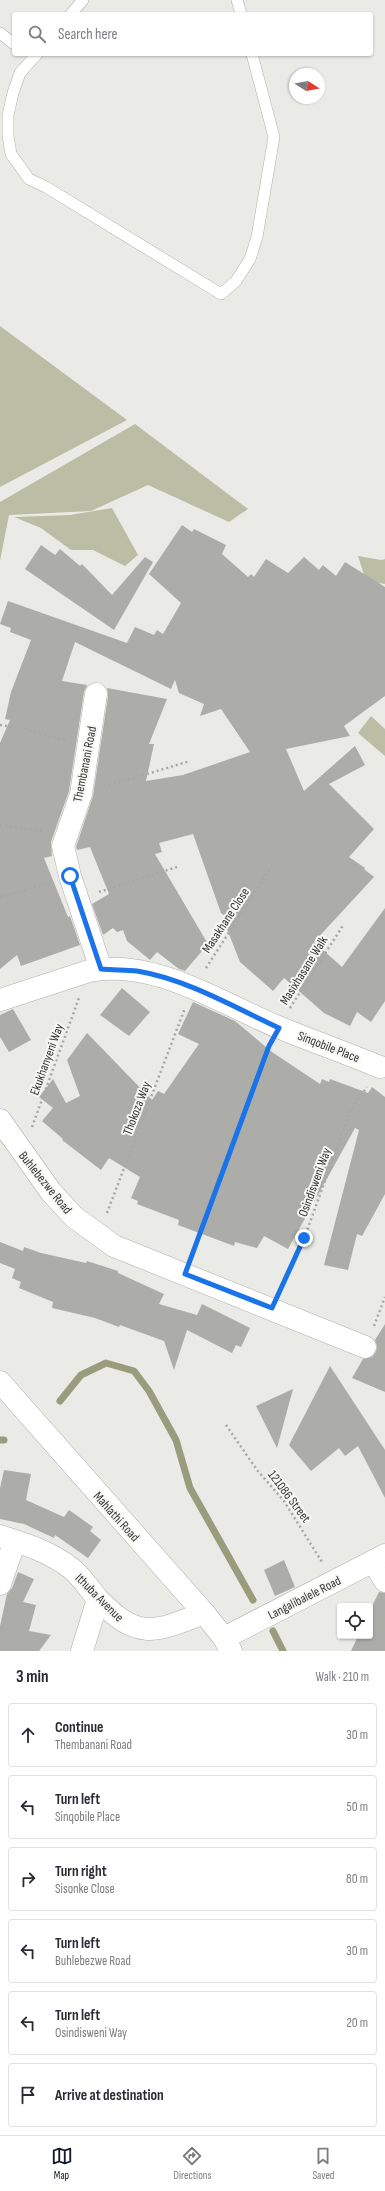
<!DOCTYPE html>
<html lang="en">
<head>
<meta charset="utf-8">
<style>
	:root { --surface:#fff; --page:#f7f7f7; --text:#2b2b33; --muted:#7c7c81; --line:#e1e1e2; --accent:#111827 }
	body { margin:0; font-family:"Sofia Sans Condensed",sans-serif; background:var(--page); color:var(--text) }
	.controls { position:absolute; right:12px; bottom:12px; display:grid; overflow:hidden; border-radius:4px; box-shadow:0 1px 3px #0004 }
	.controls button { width:36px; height:36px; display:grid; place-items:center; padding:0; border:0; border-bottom:1px solid var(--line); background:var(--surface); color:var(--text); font:20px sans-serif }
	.compass { position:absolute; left:289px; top:68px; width:36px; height:36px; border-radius:50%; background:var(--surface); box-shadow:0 1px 3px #0004; rotate:101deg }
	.stop { position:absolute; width:12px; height:12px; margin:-9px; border:3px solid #1a73e8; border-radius:50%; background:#fff }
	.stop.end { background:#1a73e8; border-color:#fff; box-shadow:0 1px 4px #0008 }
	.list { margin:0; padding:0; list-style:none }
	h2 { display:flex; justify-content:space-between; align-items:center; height:52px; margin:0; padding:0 16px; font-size:17px }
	h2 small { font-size:13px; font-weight:400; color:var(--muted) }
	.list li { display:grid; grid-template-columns:26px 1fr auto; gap:12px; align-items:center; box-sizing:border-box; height:64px; margin:0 8px 8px; padding:0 8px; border:1px solid var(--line); border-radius:4px }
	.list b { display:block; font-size:15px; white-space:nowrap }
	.list p { margin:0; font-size:13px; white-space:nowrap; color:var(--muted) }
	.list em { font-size:13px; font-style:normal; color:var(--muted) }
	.icon { flex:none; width:22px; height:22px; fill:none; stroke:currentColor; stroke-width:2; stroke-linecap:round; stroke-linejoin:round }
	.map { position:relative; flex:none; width:385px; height:1651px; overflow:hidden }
	.search { position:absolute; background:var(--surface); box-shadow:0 1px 3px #0004; left:12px; right:12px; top:12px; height:44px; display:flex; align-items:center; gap:10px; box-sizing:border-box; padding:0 14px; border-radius:4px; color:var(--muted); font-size:15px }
	.sheet { height:484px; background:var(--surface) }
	nav { display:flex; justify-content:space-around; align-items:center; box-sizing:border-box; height:56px; border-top:1px solid var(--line); background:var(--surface); font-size:11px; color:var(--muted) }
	nav a { display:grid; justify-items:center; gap:2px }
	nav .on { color:var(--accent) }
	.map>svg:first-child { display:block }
	.green { fill:#bbbda5 }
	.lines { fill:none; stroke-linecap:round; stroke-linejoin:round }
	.stream { stroke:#999c7d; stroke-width:7 }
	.building { fill:#acada9 }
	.service-casing { stroke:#aeaeaa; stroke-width:12 }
	.minor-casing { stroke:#aeaeaa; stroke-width:23 }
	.tertiary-casing { stroke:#aeaeaa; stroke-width:23 }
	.path { stroke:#a7a8a5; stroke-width:2.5; stroke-dasharray:2 3; stroke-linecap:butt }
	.service { stroke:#fff; stroke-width:11 }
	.minor { stroke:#fff; stroke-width:22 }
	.tertiary { stroke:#fff; stroke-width:22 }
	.route { stroke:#1a73e8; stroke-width:5 }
	.labels { text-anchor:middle; stroke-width:4; stroke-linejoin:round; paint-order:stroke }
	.street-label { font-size:13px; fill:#343533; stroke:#f7f8f4 }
</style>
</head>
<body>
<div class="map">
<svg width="385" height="1651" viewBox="0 0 385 1651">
	<rect width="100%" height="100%" fill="#eaebe7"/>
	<path class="green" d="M 0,326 L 127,420 L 0,487 Z
		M 135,424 L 248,509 L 229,522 L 148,485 L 91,511 L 9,515 L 0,561 L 0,502 Z
		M 112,508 L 138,555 L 125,566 L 93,550 L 71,550 L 41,528 L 14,517 L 70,515 Z
		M 358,556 L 381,560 L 385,559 L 385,584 L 366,581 Z
		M 371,716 L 385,729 L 385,756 L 358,733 Z"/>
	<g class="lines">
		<path class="stream" d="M 60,1401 L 81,1375 L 106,1363 L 134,1371 L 149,1391 L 176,1440 L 190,1488 L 253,1600
			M 0,1440 L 4,1440
			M 273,1631 L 283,1651"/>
	</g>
	<path class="building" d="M 182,525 L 192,532 L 194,529 L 226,545 L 222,554 L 248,577 L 251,574 L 254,577 L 266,559 L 288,573 L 304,557 L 319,570 L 323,565 L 336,576 L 345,562 L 385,587 L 385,696 L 344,726 L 350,736 L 286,749 L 304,791 L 355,746 L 365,765 L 329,784 L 374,829 L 349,857 L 365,868 L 364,869 L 374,877 L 314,942 L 342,967 L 385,908 L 385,1001 L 371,1022 L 357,1012 L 350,1026 L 324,1013 L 284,978 L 273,991 L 240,962 L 227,929 L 231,920 L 221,913 L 193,834 L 159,843 L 162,852 L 155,854 L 208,944 L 185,971 L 179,969 L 157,952 L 150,960 L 127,941 L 123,930 L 117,932 L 113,928 L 103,935 L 92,904 L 109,894 L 90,847 L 77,850 L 76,847 L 93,796 L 108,696 L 107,688 L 167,699 L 149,744 L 154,744 L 146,781 L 183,775 L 250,752 L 221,709 L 200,716 L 204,704 L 179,693 L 175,680 L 171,689 L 75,642 L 62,681 L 87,685 L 84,692 L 69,791 L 51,842 L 52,856 L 44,858 L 68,917 L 70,916 L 80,945 L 21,966 L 17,955 L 0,969 L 0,743 L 10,720 L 5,719 L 11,692 L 31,640 L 10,632 L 11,628 L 0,624 L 8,601 L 127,643 L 135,627 L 154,635 L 157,630 L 163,634 L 181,603 L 149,574 Z
		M 41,545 L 55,555 L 60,549 L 80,566 L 82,564 L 112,595 L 145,557 L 153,562 L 114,630 L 25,569 Z
		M 122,988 L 150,1012 L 129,1036 L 100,1015 Z
		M 193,1002 L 235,1021 L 272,1052 L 320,1084 L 322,1079 L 329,1082 L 330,1079 L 368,1093 L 372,1087 L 385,1097 L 385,1194 L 362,1236 L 357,1234 L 348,1270 L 324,1265 L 359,1130 L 355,1128 L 288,1249 L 264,1236 L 257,1248 L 235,1242 L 234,1246 L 178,1225 L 179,1220 L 137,1204 L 138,1201 L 131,1198 L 140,1177 L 109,1158 L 101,1170 L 62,1140 L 63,1139 L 42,1121 L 53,1108 L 39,1097 L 53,1079 L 66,1103 L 80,1096 L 67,1060 L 87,1033 L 152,1100 L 158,1091 L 164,1094 L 199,1044 L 178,1034 Z
		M 13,1009 L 31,1040 L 9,1052 L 0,1037 L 0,1015 Z
		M 0,1242 L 23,1251 L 24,1247 L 41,1253 L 86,1263 L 87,1261 L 118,1271 L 118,1273 L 164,1294 L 159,1304 L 197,1315 L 202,1304 L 250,1328 L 241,1347 L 236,1345 L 232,1353 L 187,1330 L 174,1370 L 164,1341 L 120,1325 L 119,1327 L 95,1318 L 52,1308 L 53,1302 L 19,1288 L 21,1282 L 12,1278 L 15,1269 L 0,1263 Z
		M 385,1324 L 385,1392 L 352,1378 L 363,1359 L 372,1357 L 376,1352 L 377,1346 L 375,1340 Z
		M 330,1366 L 385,1450 L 385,1498 L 358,1446 L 345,1456 L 339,1448 L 311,1471 L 289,1445 Z
		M 293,1389 L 277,1448 L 256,1406 Z
		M 4,1470 L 31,1474 L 26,1500 L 64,1517 L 69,1510 L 93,1527 L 90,1531 L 101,1540 L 88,1558 L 55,1535 L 54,1538 L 24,1524 L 0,1519 L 0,1488 Z
		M 284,1560 L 295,1587 L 275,1596 L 264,1570 Z
		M 18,1572 L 34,1579 L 23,1602 L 36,1605 L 29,1631 L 51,1635 L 39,1651 L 0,1651 L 0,1626 L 7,1594 L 12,1588 Z
		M 379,1592 L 385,1593 L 385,1651 L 351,1651 L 358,1636 L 370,1636 L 370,1610 Z"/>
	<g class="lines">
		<g class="service-casing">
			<path id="service" d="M 237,0 L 241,14
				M 71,14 L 83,0
				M 0,33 L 14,44
				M 37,54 L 20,73 L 13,93 L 8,115 L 8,136 L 11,154 L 29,179 L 46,187 L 221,294 L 236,281 L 250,259 L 257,237 L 274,137 L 252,54"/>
		</g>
		<g class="minor-casing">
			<path id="minor" d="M 96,694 L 81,794 L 63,846 L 70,876 L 101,969
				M 0,1000 L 89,971 C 155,958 220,1003 278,1027 C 312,1041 346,1053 380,1067
				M 0,1120 L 51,1192 L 74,1217 L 114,1246 L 365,1347
				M 0,1536 C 25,1544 51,1552 72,1569 C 82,1577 89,1589 98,1599 C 138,1641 155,1632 204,1613
				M 373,1561 L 385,1581
				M 0,1584 L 15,1541
				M 224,1638 L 385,1555
				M 82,1651 L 98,1599"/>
		</g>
		<g class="tertiary-casing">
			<path id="tertiary" d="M 0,1382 L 204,1613 L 224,1638 L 231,1651"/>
		</g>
		<path class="path" d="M 0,725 L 26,729 L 65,740
			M 104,787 L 190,761
			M 0,825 L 43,831
			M 99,892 L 177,867
			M 0,897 L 49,883
			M 206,968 L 274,863
			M 290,1008 L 344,924
			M 32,1127 L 79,998
			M 107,1213 L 185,1008
			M 193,1253 L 269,1047
			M 281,1289 L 304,1239 L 351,1109 L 367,1087
			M 374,1326 L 385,1297
			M 226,1425 L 257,1470 L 284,1501 L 322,1562"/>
		<use href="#service" class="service"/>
		<use href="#minor" class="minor"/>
		<use href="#tertiary" class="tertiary"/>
	</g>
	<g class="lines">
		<path class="route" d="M 70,876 L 101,969 C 113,970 125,970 137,971 C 186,979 234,1007 279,1028 L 269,1046 L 185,1274 L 272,1308 L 304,1238"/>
	</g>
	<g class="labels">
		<g class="street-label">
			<text transform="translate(84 764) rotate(-79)" y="5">Thembanani Road</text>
			<text transform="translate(225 920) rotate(-57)" y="5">Masakhane Close</text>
			<text transform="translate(303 970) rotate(-58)" y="5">Masixhasane Walk</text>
			<text transform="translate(329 1046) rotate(21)" y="5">Sinqobile Place</text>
			<text transform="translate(46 1059) rotate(-70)" y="5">Ekukhanyeni Way</text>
			<text transform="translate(136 1108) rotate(-69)" y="5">Thokoza Way</text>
			<text transform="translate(46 1182) rotate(51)" y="5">Buhlebezwe Road</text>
			<text transform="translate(314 1182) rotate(-70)" y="5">Osindisweni Way</text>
			<text transform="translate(290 1496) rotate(53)" y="5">121086 Street</text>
			<text transform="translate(117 1516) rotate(48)" y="5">Mahlathi Road</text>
			<text transform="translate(100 1597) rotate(45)" y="5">Ithuba Avenue</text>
			<text transform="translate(304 1597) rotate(-27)" y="5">Langalibalele Road</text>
		</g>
	</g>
</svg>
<div class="controls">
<button><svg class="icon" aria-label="locate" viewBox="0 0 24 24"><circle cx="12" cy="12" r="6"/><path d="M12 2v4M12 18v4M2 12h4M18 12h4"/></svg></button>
</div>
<svg class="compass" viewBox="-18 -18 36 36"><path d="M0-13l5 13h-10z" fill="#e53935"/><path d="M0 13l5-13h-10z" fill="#7c7c81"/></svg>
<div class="stop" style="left:70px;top:876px"></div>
<div class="stop end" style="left:304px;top:1238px"></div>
<div class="search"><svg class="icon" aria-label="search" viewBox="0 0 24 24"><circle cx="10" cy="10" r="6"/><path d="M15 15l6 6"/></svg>Search here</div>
</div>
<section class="sheet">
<h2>3 min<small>Walk · 210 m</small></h2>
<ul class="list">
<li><svg class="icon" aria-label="ahead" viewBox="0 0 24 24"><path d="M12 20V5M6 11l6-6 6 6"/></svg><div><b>Continue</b><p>Thembanani Road</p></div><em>30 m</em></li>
<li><svg class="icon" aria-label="left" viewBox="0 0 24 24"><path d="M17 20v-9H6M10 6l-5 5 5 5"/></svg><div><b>Turn left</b><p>Sinqobile Place</p></div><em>50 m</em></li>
<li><svg class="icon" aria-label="right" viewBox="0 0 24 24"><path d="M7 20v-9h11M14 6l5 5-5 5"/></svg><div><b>Turn right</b><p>Sisonke Close</p></div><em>80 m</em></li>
<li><svg class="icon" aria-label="left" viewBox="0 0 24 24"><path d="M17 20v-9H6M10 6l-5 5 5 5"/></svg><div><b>Turn left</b><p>Buhlebezwe Road</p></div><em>30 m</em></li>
<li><svg class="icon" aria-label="left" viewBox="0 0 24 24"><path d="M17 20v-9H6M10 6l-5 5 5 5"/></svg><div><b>Turn left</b><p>Osindisweni Way</p></div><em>20 m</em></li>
<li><svg class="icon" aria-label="arrive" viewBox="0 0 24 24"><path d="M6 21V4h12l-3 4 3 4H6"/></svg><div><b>Arrive at destination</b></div></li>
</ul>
</section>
<nav>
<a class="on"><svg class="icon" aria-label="map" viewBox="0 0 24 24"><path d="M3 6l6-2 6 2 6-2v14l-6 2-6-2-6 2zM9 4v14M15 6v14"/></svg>Map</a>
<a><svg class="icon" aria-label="directions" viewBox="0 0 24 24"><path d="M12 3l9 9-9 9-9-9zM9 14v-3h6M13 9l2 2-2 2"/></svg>Directions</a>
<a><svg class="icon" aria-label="saved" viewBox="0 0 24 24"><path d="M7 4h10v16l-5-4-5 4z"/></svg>Saved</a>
</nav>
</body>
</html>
